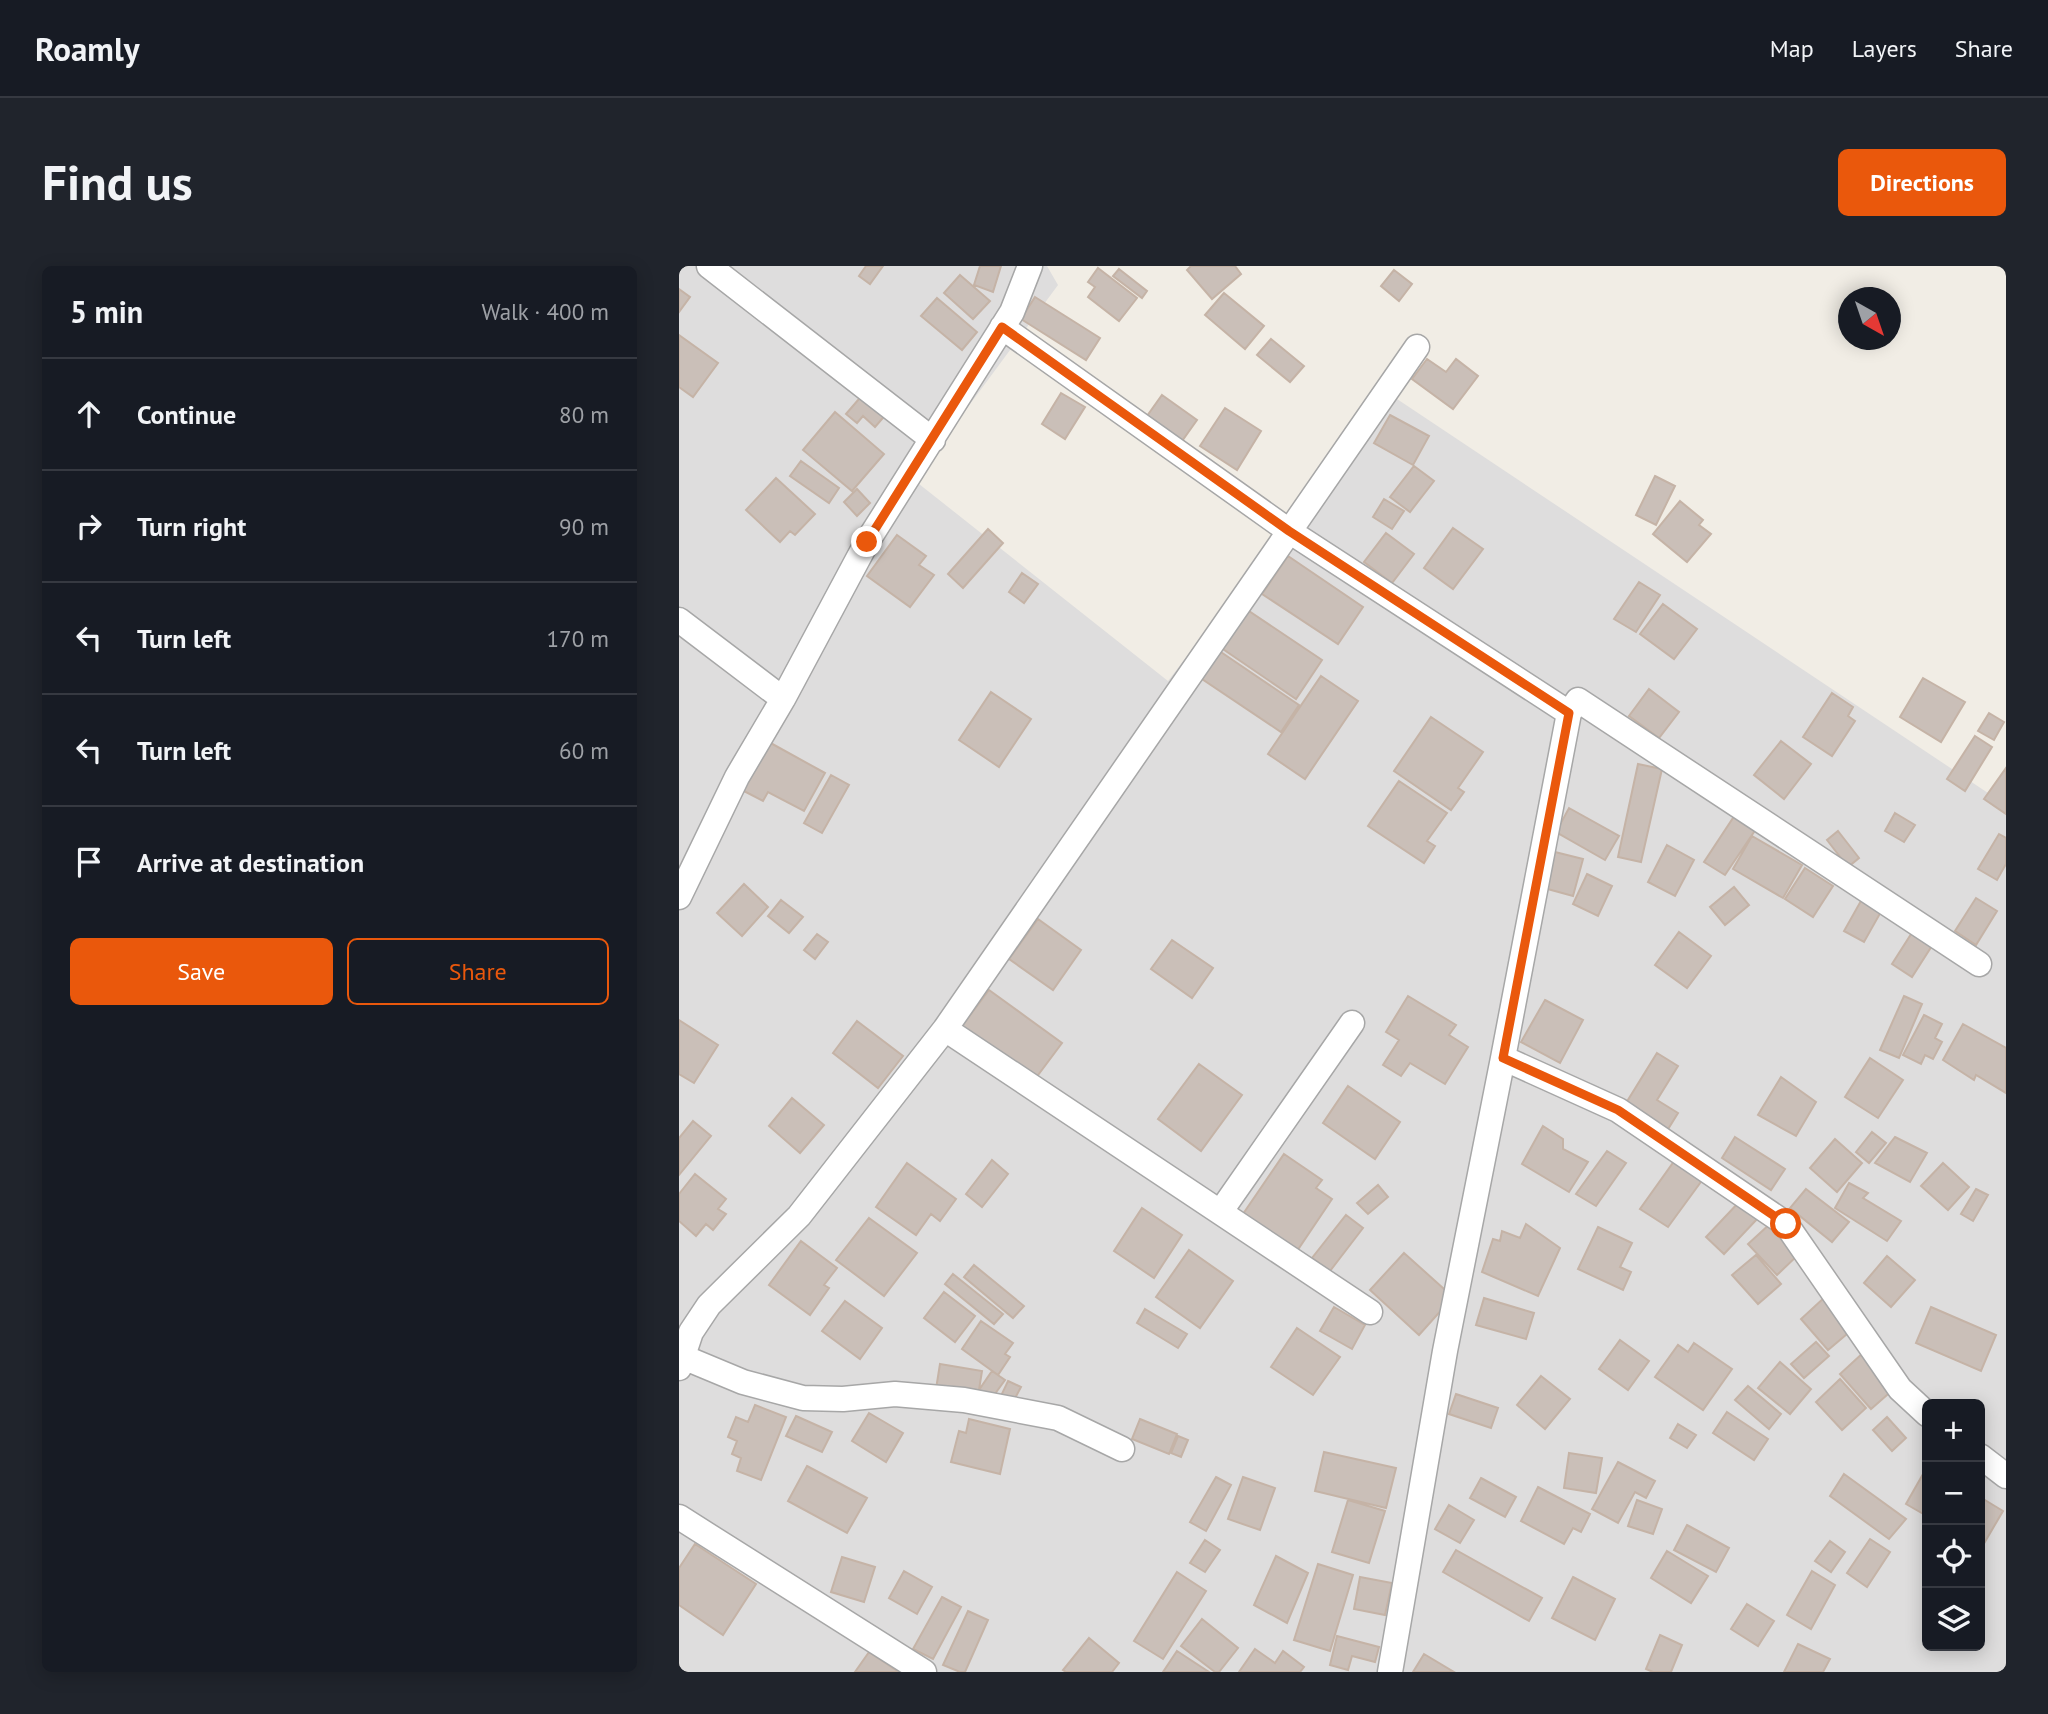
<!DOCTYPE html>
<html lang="en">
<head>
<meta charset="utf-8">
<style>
	:root { --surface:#171b24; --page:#20242c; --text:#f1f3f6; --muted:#9ea1a6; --line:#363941; --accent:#ea580c }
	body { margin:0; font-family:"PT Sans",sans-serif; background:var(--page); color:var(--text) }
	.controls { position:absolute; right:21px; bottom:21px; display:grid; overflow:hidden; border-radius:10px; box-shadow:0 4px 18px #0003 }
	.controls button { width:63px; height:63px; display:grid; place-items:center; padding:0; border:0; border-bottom:2px solid var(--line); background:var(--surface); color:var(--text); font:35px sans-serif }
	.compass { position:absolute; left:1159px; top:21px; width:63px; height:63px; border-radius:50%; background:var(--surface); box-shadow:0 4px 18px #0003; rotate:140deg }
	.stop { position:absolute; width:21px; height:21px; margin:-16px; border:5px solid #ea580c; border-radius:50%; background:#fff }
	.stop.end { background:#ea580c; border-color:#fff; box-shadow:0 2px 7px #0008 }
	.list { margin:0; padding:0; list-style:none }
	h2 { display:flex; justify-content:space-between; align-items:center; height:91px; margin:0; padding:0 28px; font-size:30px }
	h2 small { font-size:23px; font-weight:400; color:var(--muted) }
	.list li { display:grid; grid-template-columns:46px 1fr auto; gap:21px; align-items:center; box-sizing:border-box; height:112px; padding:0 28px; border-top:2px solid var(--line) }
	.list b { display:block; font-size:26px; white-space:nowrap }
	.list em { font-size:23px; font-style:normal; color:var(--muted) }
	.actions { display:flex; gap:14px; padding:21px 28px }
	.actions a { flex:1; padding:16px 0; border:2px solid var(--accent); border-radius:10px; text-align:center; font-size:24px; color:var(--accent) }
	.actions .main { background:var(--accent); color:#fff }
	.icon { flex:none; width:38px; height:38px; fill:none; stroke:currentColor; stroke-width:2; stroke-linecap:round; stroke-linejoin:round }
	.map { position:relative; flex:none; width:1327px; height:1406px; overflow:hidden; border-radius:10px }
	header { display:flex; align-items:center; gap:42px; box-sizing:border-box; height:98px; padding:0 35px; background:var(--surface); border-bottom:2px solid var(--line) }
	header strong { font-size:33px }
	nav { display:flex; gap:38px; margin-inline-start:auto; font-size:24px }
	.intro { display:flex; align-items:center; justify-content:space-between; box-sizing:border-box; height:168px; padding:0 42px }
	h1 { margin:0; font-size:49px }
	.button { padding:18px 32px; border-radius:10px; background:var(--accent); color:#fff; font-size:24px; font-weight:700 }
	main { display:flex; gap:42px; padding:0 42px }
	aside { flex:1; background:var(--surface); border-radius:10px; box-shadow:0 4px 18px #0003 }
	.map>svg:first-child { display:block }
	.residential { fill:#dedddd; fill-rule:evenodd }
	.building { fill:#cabfb8; stroke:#c5b3a6; stroke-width:2 }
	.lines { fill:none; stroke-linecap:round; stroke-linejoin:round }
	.street-casing { stroke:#a7a7a7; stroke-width:27 }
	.street { stroke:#fff; stroke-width:24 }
	.route { stroke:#ea580c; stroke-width:9 }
</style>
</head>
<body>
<header>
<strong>Roamly</strong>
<nav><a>Map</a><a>Layers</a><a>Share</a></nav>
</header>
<div class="intro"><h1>Find us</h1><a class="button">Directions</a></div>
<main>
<aside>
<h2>5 min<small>Walk · 400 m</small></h2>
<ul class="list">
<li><svg class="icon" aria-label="ahead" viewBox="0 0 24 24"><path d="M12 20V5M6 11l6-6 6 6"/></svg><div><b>Continue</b></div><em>80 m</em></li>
<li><svg class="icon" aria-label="right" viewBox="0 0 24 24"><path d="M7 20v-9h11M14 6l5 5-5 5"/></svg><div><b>Turn right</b></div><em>90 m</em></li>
<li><svg class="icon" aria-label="left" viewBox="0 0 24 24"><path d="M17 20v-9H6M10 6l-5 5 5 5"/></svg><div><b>Turn left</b></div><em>170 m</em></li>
<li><svg class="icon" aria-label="left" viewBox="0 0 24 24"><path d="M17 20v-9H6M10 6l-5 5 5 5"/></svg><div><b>Turn left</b></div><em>60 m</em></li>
<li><svg class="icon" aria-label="arrive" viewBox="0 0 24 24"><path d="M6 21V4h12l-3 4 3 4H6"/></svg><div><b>Arrive at destination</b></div></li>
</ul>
<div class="actions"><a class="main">Save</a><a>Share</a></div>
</aside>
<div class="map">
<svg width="1327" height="1406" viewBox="0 0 1327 1406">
	<rect width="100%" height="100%" fill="#f1ede5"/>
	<path class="residential" d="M 0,0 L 368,0 L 379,19 L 235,214 L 489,415 L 709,127 L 1327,539 L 1327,1406 L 0,1406 ZM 1248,1138 L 1301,1138 L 1301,1380 L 1248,1380 Z"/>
	<path class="building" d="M 187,0 L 204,0 L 191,18 L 180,10 Z
		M 301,0 L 322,0 L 314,26 L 295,19 Z
		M 512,0 L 556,0 L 562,8 L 533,33 L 508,4 Z
		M 419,2 L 458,32 L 440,55 L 409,31 L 416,21 L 409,16 Z
		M 440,3 L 468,25 L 463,32 L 434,10 Z
		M 715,4 L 733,18 L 720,35 L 702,20 Z
		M 281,9 L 311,35 L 294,53 L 265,27 Z
		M 0,23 L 11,31 L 0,46 Z
		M 545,27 L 585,60 L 566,83 L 526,49 Z
		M 356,31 L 421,72 L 407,94 L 342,53 Z
		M 258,32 L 298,66 L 283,84 L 242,50 Z
		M 0,69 L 39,97 L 14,131 L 0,121 Z
		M 592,73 L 625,100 L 611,116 L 578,89 Z
		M 748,93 L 767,106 L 777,93 L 799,110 L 774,143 L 733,113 Z
		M 186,126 L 209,146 L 196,161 L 184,150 L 178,157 L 167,148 Z
		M 382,127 L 406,141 L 386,173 L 363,158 Z
		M 483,129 L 518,154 L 503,175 L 468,150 Z
		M 546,142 L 582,165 L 558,204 L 521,180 Z
		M 156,146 L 205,188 L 173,225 L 124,184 Z
		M 711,149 L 750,170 L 734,199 L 695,177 Z
		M 122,195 L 160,222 L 150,237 L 111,210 Z
		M 735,200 L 755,215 L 731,246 L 711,231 Z
		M 976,210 L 996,220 L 977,259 L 957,249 Z
		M 97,212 L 136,248 L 116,269 L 111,265 L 101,276 L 67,244 Z
		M 178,223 L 191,237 L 178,250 L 165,236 Z
		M 705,233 L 725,245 L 713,263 L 694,251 Z
		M 1001,235 L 1024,254 L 1020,259 L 1032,268 L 1008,296 L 974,268 Z
		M 774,262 L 804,283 L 774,323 L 745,302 Z
		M 309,263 L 324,277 L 284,322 L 269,308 Z
		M 707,267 L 735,288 L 713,317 L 685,296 Z
		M 218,269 L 247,290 L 240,299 L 255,309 L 231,341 L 188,310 Z
		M 609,290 L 684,341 L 659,378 L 583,328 Z
		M 343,307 L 359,318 L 345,337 L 330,326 Z
		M 960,316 L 981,329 L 957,366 L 935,353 Z
		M 984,338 L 1018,363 L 995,393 L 961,368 Z
		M 564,341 L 643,394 L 617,433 L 538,379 Z
		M 533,380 L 620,439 L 602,466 L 514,407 Z
		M 642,410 L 679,435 L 626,513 L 589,488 Z
		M 1244,412 L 1286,436 L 1262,476 L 1221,451 Z
		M 970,423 L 1000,446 L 980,472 L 950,450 Z
		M 312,426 L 352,453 L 320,501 L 280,474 Z
		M 1153,427 L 1174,441 L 1169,450 L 1176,455 L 1153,490 L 1124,471 Z
		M 1310,447 L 1325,456 L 1315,474 L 1299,465 Z
		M 752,451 L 804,486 L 779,522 L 785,526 L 772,544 L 715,505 Z
		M 1296,470 L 1313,481 L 1286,525 L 1268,513 Z
		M 88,475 L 146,507 L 125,545 L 89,526 L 84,535 L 61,523 Z
		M 1102,475 L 1132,498 L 1105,533 L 1075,509 Z
		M 959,498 L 983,503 L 962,596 L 939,591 Z
		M 1327,502 L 1327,548 L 1305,533 Z
		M 152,509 L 170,519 L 143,567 L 125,557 Z
		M 720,515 L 768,547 L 748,575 L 756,580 L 745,597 L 689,560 Z
		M 890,542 L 940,570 L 926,594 L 877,566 Z
		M 1216,547 L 1236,559 L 1225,576 L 1206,565 Z
		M 1056,549 L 1077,563 L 1046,609 L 1025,596 Z
		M 1159,565 L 1180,592 L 1169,601 L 1148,574 Z
		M 1320,568 L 1327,572 L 1327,598 L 1318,614 L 1299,603 Z
		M 1073,570 L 1123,599 L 1104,632 L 1054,603 Z
		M 988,579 L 1015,594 L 996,630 L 969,616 Z
		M 876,586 L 904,593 L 894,630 L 865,622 Z
		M 1126,602 L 1154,620 L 1134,651 L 1106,633 Z
		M 908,608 L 933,620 L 919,650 L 894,638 Z
		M 65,618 L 89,641 L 63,670 L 38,647 Z
		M 1055,621 L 1070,639 L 1046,659 L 1031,641 Z
		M 1297,632 L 1318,645 L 1297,679 L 1276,665 Z
		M 1183,633 L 1203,644 L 1185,676 L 1165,665 Z
		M 102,634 L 124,651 L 110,667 L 89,650 Z
		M 359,653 L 402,684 L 374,724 L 330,693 Z
		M 1236,662 L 1256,675 L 1233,711 L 1213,698 Z
		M 1000,666 L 1032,690 L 1008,722 L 976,699 Z
		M 138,668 L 149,676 L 136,693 L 125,684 Z
		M 493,674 L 534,702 L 513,732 L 472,703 Z
		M 310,724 L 383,777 L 356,813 L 283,760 Z
		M 729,730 L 777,759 L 770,769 L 789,781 L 766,818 L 731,797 L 722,810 L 704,799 L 720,774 L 707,766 Z
		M 1225,730 L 1243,738 L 1220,792 L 1201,784 Z
		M 866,734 L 904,754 L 881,797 L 842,776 Z
		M 1245,749 L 1263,758 L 1256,772 L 1263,776 L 1254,793 L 1246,789 L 1242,798 L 1224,789 Z
		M 0,754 L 39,779 L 15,817 L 0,808 Z
		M 178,755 L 224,790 L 199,822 L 154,787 Z
		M 1284,758 L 1327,782 L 1327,827 L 1297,809 L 1295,814 L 1264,794 Z
		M 978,787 L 999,800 L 978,834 L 999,847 L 986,868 L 944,842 Z
		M 1191,792 L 1224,814 L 1199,852 L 1166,831 Z
		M 520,798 L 563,829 L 522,885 L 479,853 Z
		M 1102,811 L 1137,836 L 1117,870 L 1079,849 Z
		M 669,820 L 721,856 L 696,893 L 644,857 Z
		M 113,832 L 145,859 L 121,887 L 90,860 Z
		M 14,855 L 32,870 L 0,909 L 0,872 Z
		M 864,860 L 884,873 L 884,883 L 909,896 L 890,926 L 843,898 Z
		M 1193,866 L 1207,877 L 1190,897 L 1177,886 Z
		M 1056,871 L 1106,903 L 1092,924 L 1043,892 Z
		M 1216,871 L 1248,887 L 1231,916 L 1196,897 Z
		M 1156,873 L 1183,897 L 1158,926 L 1131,902 Z
		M 928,885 L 947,897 L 917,940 L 897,928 Z
		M 605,888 L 643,914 L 637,922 L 653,933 L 618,985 L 564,948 Z
		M 313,894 L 329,908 L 303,941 L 287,928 Z
		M 996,894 L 1024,913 L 989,961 L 961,943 Z
		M 228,897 L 277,933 L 261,955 L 252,948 L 237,969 L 197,941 Z
		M 1264,897 L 1290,921 L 1269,944 L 1242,920 Z
		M 16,908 L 47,933 L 39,943 L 47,948 L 34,964 L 27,958 L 17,970 L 0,955 L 0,928 Z
		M 1170,917 L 1189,927 L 1184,932 L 1222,955 L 1208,975 L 1156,942 Z
		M 699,919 L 709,931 L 689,948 L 678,937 Z
		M 1127,923 L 1170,956 L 1153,976 L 1111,942 Z
		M 1297,923 L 1309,929 L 1294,955 L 1282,948 Z
		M 1062,934 L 1080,951 L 1045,988 L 1027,971 Z
		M 463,942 L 503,969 L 475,1012 L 435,985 Z
		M 667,949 L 684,962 L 651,1005 L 633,992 Z
		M 190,952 L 238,987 L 205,1030 L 157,994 Z
		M 1092,957 L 1121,987 L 1098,1009 L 1069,978 Z
		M 847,958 L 881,982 L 859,1030 L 803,1006 L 814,973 L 821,975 L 823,965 L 841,972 Z
		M 919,961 L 953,977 L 941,1001 L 952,1006 L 944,1024 L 899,1003 Z
		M 122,975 L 158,1002 L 145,1019 L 150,1022 L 131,1049 L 90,1019 Z
		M 510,984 L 554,1015 L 521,1062 L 477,1031 Z
		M 725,987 L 774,1031 L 740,1069 L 691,1024 Z
		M 1077,989 L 1102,1018 L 1079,1038 L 1053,1009 Z
		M 1208,990 L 1236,1014 L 1212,1041 L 1185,1017 Z
		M 295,999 L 345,1040 L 334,1052 L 285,1011 Z
		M 274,1008 L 324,1048 L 315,1058 L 266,1018 Z
		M 265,1026 L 296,1050 L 276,1076 L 245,1052 Z
		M 1146,1031 L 1174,1063 L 1149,1084 L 1122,1053 Z
		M 805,1032 L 855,1047 L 847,1073 L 797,1059 Z
		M 166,1035 L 203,1062 L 181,1093 L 143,1065 Z
		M 655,1041 L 686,1059 L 673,1083 L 641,1065 Z
		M 1252,1041 L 1317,1069 L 1302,1105 L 1237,1077 Z
		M 466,1043 L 508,1068 L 499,1082 L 458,1057 Z
		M 302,1055 L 334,1077 L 326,1088 L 331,1091 L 319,1109 L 283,1083 Z
		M 618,1062 L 661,1091 L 634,1129 L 592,1101 Z
		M 941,1074 L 970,1095 L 949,1124 L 920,1103 Z
		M 1137,1076 L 1150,1090 L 1125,1112 L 1112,1098 Z
		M 1015,1077 L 1053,1103 L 1024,1144 L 976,1111 L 999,1079 L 1009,1086 Z
		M 1184,1087 L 1216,1122 L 1192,1143 L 1161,1108 Z
		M 1101,1096 L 1132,1123 L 1111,1148 L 1079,1122 Z
		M 261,1098 L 303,1105 L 299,1130 L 257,1123 Z
		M 313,1105 L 326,1114 L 313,1132 L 300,1124 Z
		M 862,1110 L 891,1133 L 866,1163 L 838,1139 Z
		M 1161,1113 L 1187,1142 L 1163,1164 L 1137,1136 Z
		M 329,1115 L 342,1121 L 333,1138 L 321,1132 Z
		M 1069,1120 L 1102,1148 L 1090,1163 L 1056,1134 Z
		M 777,1128 L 819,1142 L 812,1162 L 770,1148 Z
		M 76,1139 L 107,1151 L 82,1214 L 58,1205 L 62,1192 L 53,1188 L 58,1175 L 49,1171 L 57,1151 L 69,1156 Z
		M 1048,1146 L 1089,1173 L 1075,1194 L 1034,1167 Z
		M 190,1147 L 224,1167 L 207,1196 L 173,1175 Z
		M 117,1150 L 153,1166 L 143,1186 L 107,1170 Z
		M 1208,1151 L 1227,1172 L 1213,1185 L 1194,1164 Z
		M 290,1153 L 331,1163 L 321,1208 L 272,1196 L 280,1165 L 287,1167 Z
		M 461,1153 L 498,1168 L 490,1188 L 453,1173 Z
		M 999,1158 L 1017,1169 L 1008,1182 L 991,1172 Z
		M 499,1170 L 509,1174 L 502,1191 L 492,1187 Z
		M 645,1186 L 717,1202 L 707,1242 L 636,1225 Z
		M 890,1187 L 923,1192 L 917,1227 L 885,1222 Z
		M 939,1196 L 976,1215 L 967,1232 L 956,1226 L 939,1257 L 913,1243 Z
		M 128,1200 L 188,1232 L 168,1267 L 109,1235 Z
		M 1248,1201 L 1248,1250 L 1227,1238 Z
		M 1165,1208 L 1227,1253 L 1210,1273 L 1151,1230 Z
		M 537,1211 L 552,1219 L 527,1265 L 511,1256 Z
		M 564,1211 L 596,1222 L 581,1264 L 549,1253 Z
		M 802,1212 L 837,1231 L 826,1251 L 791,1232 Z
		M 859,1221 L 911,1248 L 902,1266 L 894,1262 L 885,1278 L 842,1255 Z
		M 1301,1231 L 1324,1245 L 1303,1281 L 1301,1280 Z
		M 669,1234 L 706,1245 L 690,1297 L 653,1286 Z
		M 958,1234 L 983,1243 L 974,1268 L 949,1260 Z
		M 770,1239 L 795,1254 L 781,1277 L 756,1263 Z
		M 1008,1259 L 1050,1282 L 1037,1306 L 995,1284 Z
		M 1191,1273 L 1211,1286 L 1188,1321 L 1168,1307 Z
		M 526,1274 L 541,1284 L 526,1306 L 511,1297 Z
		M 1151,1275 L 1166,1286 L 1152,1306 L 1136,1295 Z
		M 16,1278 L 77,1318 L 44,1369 L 0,1339 L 0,1302 Z
		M 777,1284 L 863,1332 L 850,1355 L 764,1306 Z
		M 988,1285 L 1029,1310 L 1012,1337 L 972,1312 Z
		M 597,1290 L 629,1307 L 608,1357 L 575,1339 Z
		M 163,1291 L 196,1301 L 185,1336 L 152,1326 Z
		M 639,1298 L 674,1309 L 651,1385 L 615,1374 Z
		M 225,1305 L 253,1321 L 238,1348 L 210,1332 Z
		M 1133,1305 L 1156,1319 L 1132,1363 L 1108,1349 Z
		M 498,1306 L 527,1325 L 484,1393 L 455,1375 Z
		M 681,1311 L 713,1317 L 706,1349 L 675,1343 Z
		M 894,1311 L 936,1333 L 916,1374 L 873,1352 Z
		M 263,1331 L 282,1341 L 254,1393 L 234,1383 Z
		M 1068,1338 L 1095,1355 L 1079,1380 L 1052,1363 Z
		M 289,1345 L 309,1354 L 286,1406 L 281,1406 L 264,1399 Z
		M 523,1353 L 559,1382 L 540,1406 L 536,1406 L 502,1380 Z
		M 981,1369 L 1003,1379 L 992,1406 L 974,1406 L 967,1403 Z
		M 658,1370 L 700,1381 L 696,1396 L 673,1390 L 669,1404 L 651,1399 Z
		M 410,1372 L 440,1397 L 433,1406 L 387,1406 L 384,1404 Z
		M 1119,1378 L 1151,1393 L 1144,1406 L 1105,1406 Z
		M 576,1383 L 596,1397 L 604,1385 L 625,1401 L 621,1406 L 560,1406 Z
		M 498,1385 L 530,1406 L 484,1406 Z
		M 190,1386 L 220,1406 L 176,1406 Z
		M 745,1388 L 775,1406 L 734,1406 Z"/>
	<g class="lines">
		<g class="street-casing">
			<path id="street" d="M 30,0 L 254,174
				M 323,61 L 610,265 L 890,447
				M 0,354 L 104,433
				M 0,631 L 58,511 L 104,433 L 188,276 L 333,46 L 351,0
				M 266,763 L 691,1046
				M 824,792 L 939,844 L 1107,958 L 1221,1123 L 1248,1148
				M 542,945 L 673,757
				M 4,1091 L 64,1116 L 124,1132 L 164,1133 L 216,1128 L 285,1134 L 379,1152 L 443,1183
				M 0,1102 L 12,1066 L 30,1039 L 120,950 L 266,763 L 738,81
				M 1301,1190 L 1327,1210
				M 0,1251 L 245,1406
				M 711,1406 L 766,1085 L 824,792 L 890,447 L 899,434 L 1300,698"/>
		</g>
		<use href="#street" class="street"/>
	</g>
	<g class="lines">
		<path class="route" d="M 188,276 L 323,61 L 610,265 L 890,447 L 824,792 L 939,844 L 1107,958"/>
	</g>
</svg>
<div class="controls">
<button>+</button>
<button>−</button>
<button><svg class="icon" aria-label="locate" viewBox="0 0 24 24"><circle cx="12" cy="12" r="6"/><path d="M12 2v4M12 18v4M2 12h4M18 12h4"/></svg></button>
<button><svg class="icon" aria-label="layers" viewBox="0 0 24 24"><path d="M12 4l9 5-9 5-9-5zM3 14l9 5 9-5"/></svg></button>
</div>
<svg class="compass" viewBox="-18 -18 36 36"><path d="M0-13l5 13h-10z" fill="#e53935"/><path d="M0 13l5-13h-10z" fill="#9ea1a6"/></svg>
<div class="stop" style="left:1107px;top:958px"></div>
<div class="stop end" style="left:188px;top:276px"></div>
</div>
</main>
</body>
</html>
